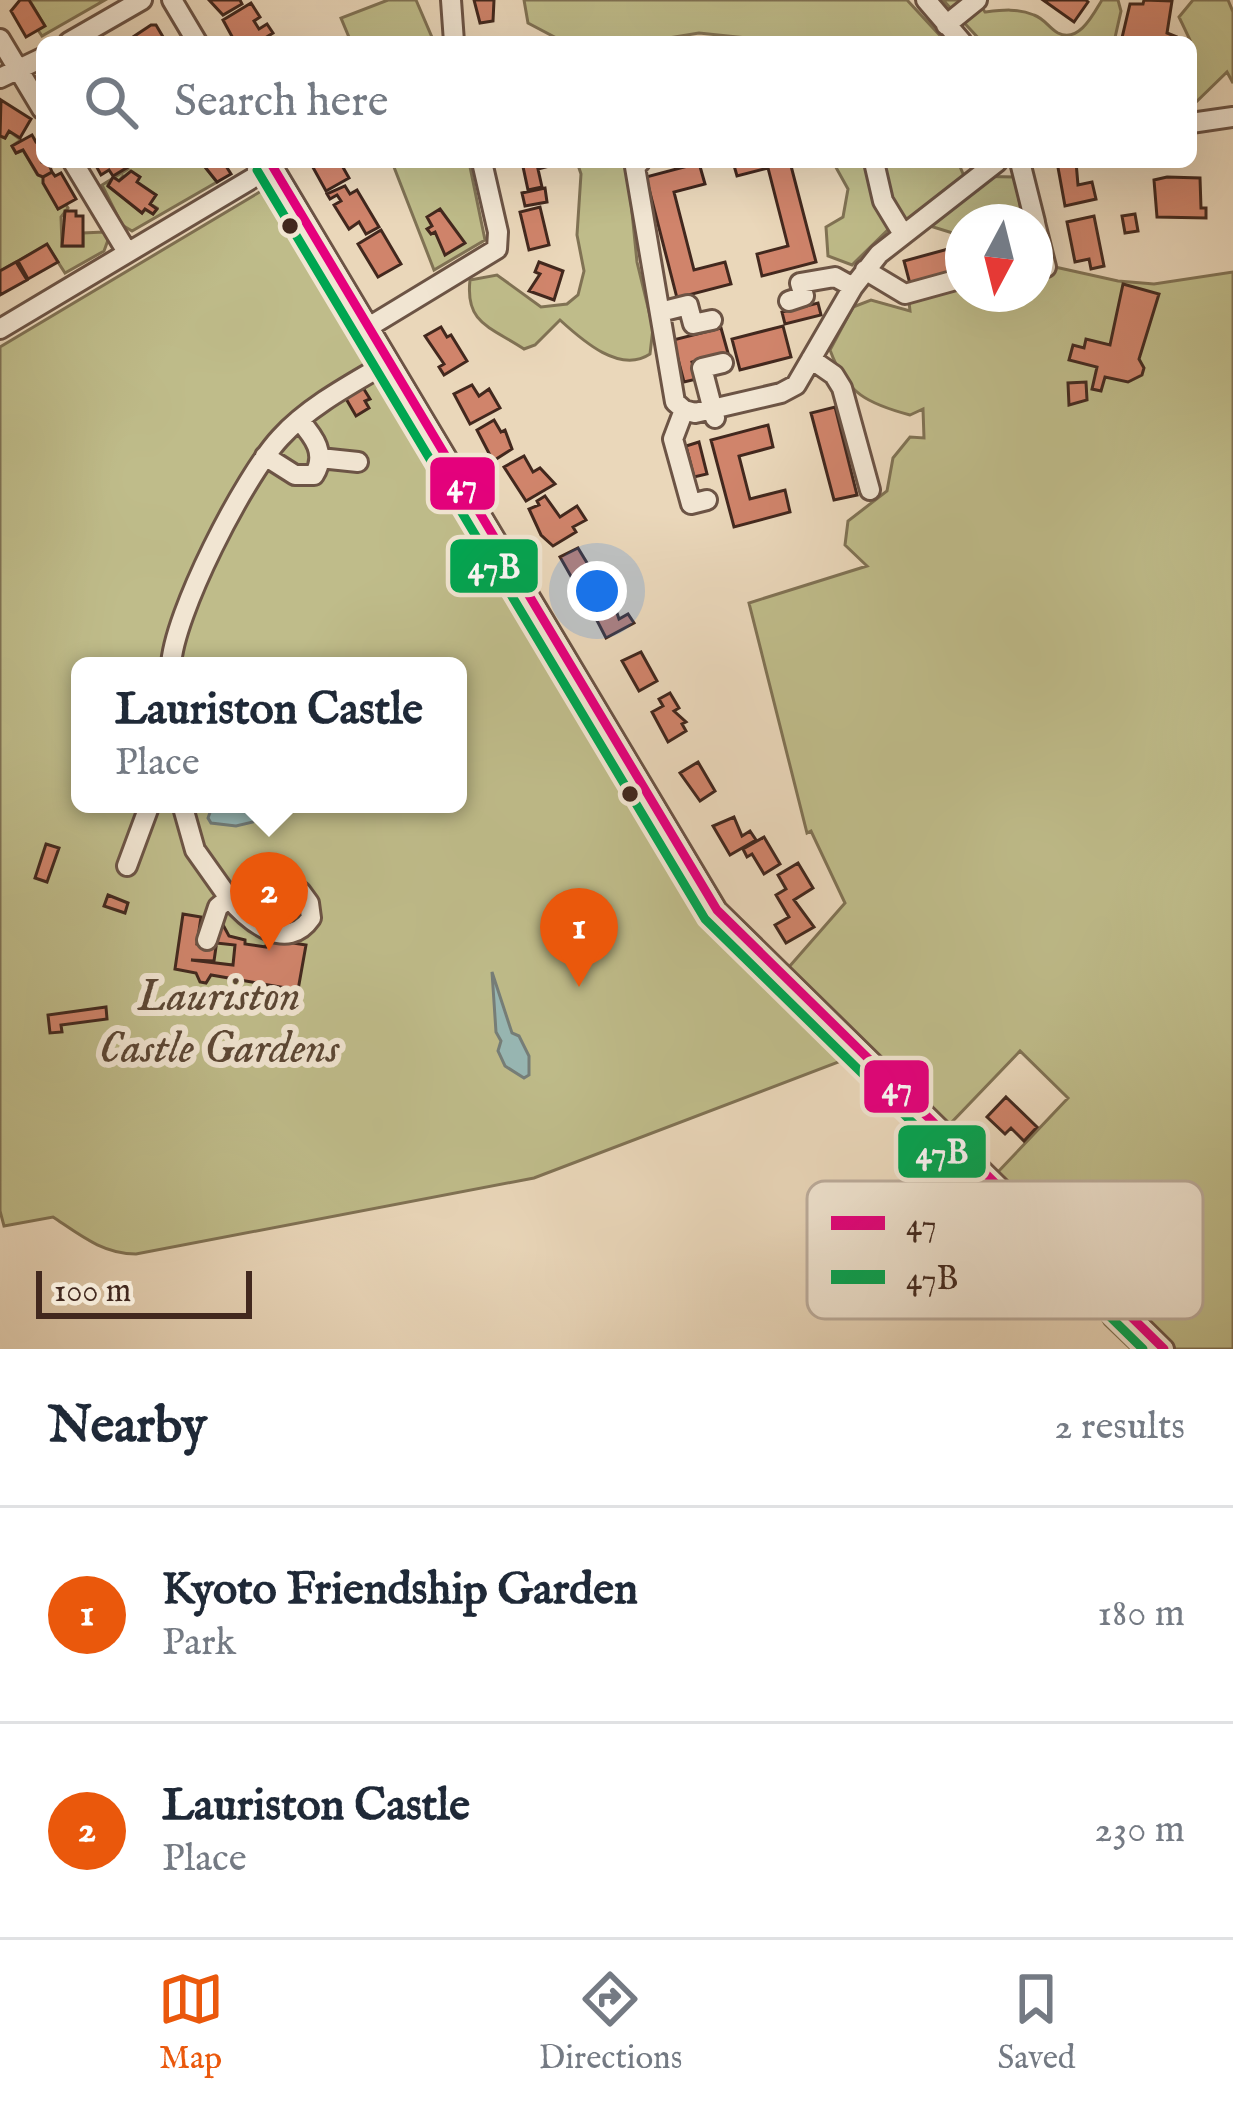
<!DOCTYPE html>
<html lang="en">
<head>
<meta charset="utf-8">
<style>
	:root { --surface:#fff; --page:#f2f2f3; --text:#1f2937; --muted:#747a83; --line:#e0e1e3; --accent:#ea580c }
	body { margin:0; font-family:"IM FELL English",serif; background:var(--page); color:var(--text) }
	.compass { position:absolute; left:945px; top:204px; width:108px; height:108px; border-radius:50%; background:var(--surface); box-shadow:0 12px 48px #0002; rotate:187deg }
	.scale { position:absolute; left:36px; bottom:30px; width:216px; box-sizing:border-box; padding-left:12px; border:6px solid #42281e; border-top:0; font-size:33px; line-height:42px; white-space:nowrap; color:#42281e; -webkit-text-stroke:9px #f1e5d2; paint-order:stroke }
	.you { position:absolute; left:597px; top:591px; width:42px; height:42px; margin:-30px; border:9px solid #fff; border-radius:50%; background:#1a73e8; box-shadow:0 0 0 18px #1a73e833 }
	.badge { display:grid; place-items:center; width:78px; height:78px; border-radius:50%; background:var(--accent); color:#fff; font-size:39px; font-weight:700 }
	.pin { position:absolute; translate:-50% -99px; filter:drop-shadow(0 3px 6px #0008) }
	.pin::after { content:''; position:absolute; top:63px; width:42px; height:36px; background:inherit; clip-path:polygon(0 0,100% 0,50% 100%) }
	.popup { position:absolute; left:71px; top:657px; width:396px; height:156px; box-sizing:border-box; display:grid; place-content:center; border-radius:18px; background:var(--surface); filter:drop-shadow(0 3px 9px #0005); font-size:39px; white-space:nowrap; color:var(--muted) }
	.popup b { font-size:45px; color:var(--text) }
	.popup::after { content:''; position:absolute; left:50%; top:100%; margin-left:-24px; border:24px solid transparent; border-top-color:var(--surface) }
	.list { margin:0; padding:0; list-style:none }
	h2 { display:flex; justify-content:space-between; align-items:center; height:156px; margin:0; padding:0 48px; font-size:51px }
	h2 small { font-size:39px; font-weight:400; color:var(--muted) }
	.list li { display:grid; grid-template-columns:78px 1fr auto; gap:36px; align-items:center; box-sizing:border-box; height:216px; padding:0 48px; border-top:3px solid var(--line) }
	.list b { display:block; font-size:45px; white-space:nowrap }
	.list p { margin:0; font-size:39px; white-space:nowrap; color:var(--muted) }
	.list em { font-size:39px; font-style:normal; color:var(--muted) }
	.icon { flex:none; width:66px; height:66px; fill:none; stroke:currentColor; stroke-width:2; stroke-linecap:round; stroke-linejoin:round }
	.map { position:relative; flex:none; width:1233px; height:1349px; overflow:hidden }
	.search { position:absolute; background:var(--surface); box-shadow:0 12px 48px #0002; left:36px; right:36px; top:36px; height:132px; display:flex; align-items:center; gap:30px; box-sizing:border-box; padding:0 42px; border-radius:18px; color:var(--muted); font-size:45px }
	.sheet { height:588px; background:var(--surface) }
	nav { display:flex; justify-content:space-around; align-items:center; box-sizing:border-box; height:168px; border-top:3px solid var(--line); background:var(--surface); font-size:33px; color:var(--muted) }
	nav a { display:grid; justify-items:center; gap:6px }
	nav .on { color:var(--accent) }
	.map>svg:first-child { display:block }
	.green { fill:#bfbc8a; stroke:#807254; stroke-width:3; fill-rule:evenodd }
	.water { fill:#98b8b5; stroke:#767e79; stroke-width:3 }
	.building { fill:#d0846b; stroke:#42281e; stroke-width:3 }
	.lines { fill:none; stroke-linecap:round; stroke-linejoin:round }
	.minor-casing { stroke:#6c5445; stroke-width:24 }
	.minor { stroke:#f1e5d2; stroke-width:18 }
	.bus-1-casing { stroke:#f1e5d2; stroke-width:18 }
	.bus-2-casing { stroke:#f1e5d2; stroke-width:18 }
	.bus-1 { stroke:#e5007d; stroke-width:9 }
	.bus-2 { stroke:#00a651; stroke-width:9 }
	.bus-dot { fill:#42281e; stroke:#f1e5d2; stroke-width:4.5 }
	.labels { text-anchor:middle; stroke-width:12; stroke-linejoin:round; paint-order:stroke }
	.park-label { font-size:45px; font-style:italic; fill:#5b4634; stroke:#f1e5d2 }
	.key { fill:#f1e5d2; stroke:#bcac9c; stroke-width:3 }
	.key-label { font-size:33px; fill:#42281e }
	.line-badge { stroke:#f1e5d2; stroke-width:4.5 }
	.badge-label { font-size:33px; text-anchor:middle; font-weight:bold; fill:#fff }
</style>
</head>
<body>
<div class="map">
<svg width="1233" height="1349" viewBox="0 0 1233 1349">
	<rect width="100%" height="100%" fill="#ead7ba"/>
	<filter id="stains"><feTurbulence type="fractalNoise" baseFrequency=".00167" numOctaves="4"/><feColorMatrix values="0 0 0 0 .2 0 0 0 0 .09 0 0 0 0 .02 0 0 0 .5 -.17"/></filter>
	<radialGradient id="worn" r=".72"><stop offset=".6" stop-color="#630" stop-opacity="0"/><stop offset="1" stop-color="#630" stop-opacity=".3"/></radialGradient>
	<path class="green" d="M 23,0 L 105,0 L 42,36 L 38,30 L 44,25 L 30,1 Z
		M 388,0 L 416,0 L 434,42 L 351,42 L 341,18 Z
		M 524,0 L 907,0 L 946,42 L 787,42 L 699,33 L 644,42 L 564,42 L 528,23 Z
		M 943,0 L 977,0 L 985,12 C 1002,10 1018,8 1034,15 C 1045,19 1049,28 1058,33 C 1079,44 1094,13 1102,0 L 1118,0 L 1121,11 L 1114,42 L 982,42 Z
		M 1193,0 L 1228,0 L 1233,12 L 1233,83 L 1227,72 L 1191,107 L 1191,42 L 1179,17 Z
		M 9,131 L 21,140 L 12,146 L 16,153 L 23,150 L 37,174 L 41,173 L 58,209 L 66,205 L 68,208 L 61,217 L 62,246 L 83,246 L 83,233 L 104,232 L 108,240 L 104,251 L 65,273 L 47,245 L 0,271 L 0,136 L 5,138 Z
		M 125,162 L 201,162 L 217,182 L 132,231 L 122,225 L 102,185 L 128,169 ZM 123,176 L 156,195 L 150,204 L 157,208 L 153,214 L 145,209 L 142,213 L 108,185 L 113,178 L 119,181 Z
		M 392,162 L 469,162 L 485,240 L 434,270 Z
		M 577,162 L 627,162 L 637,262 L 653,328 L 650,354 C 620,374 583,341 560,320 L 535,345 L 524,349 C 491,327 465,324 470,280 L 497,275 L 541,307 L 567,304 L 578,295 L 584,271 L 577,235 L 581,174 Z
		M 833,162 L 958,162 L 964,176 L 1015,177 L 1023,222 L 963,222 L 963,235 L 959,235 L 901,217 L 852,265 L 828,256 L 826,227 L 843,217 L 848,189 Z
		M 263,190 L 271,193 L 536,630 L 699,909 L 849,1058 L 534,1178 L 136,1254 C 103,1254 80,1235 53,1217 L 4,1226 L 0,1211 L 0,347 ZM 80,666 L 458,666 L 458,804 L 80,804 Z
		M 1055,267 L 1118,281 L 1154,284 L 1233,272 L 1233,1349 L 1131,1349 L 1105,1324 L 1097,1310 L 1097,1270 L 997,1173 L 1068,1098 L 1020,1051 L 948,1126 L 789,967 L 845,903 L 811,831 L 807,833 L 749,603 L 867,566 L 845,545 L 848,521 L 887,491 L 893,458 L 910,437 L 924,438 L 923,409 L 910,415 C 869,404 846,394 830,350 L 853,307 L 871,300 L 910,311 L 909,302 L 963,288 L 963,294 L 1035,294 L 1035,270 Z"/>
	<path class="water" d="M 213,804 L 237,804 L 239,810 L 251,804 L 266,804 L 253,822 L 236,826 L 211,823 L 208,818 Z
		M 492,972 L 512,1033 L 519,1036 L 529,1056 L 529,1075 L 524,1078 L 505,1066 L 498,1051 L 501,1041 L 496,1032 Z"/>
	<path class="building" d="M 20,0 L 29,0 L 45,26 L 26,37 L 11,11 Z
		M 209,0 L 240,0 L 242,4 L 223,15 Z
		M 474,0 L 494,0 L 493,21 L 480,23 Z
		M 1043,0 L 1086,0 L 1088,2 L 1074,22 Z
		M 1144,0 L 1172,1 L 1167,33 L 1177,37 L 1180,42 L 1121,42 L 1130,4 L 1143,4 Z
		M 251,3 L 260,17 L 254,21 L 259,29 L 267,24 L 273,33 L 265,38 L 267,42 L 235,42 L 223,20 Z
		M 151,25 L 156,25 L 166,42 L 132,42 L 130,39 Z
		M 1,100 L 31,119 L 20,138 L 9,131 L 5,138 L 0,136 Z
		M 32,135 L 36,142 L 42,141 L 42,162 L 55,164 L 50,167 L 52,172 L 43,177 L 38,175 L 23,150 L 16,153 L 12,146 Z
		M 94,162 L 124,162 L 128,167 L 113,176 L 109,170 L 101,175 Z
		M 201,162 L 233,162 L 226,166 L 231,174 L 217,182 Z
		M 310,162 L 340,162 L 349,178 L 326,191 Z
		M 522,162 L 545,162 L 546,167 L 538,169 L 542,187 L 528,190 Z
		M 733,162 L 790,162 L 816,262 L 762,276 L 757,254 L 788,246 L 768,168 L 737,176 Z
		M 1057,162 L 1076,162 L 1078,185 L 1092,182 L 1096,199 L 1065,206 Z
		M 699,163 L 705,184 L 674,192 L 694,270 L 725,262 L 731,284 L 677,298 L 646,177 Z
		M 131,171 L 140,177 L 137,182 L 156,195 L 150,204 L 157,209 L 153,214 L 145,209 L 142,213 L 108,186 L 113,177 L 119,181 Z
		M 52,172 L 55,176 L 61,173 L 76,199 L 58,209 L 43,183 L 43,177 Z
		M 1167,177 L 1200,178 L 1201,208 L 1206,208 L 1206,218 L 1157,217 L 1154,180 Z
		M 345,186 L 350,194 L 357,190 L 379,227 L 366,234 L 359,222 L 349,229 L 334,205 L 341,201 L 337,195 L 330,199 L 327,194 Z
		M 545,188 L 547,202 L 525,206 L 522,193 Z
		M 540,207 L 549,245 L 529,250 L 520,212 Z
		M 440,209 L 465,243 L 445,255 L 435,232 L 431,234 L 427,229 L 432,226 L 427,217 Z
		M 65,211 L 76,211 L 76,216 L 83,216 L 83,246 L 62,246 Z
		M 1135,214 L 1138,231 L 1125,233 L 1122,216 Z
		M 1094,216 L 1104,266 L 1091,269 L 1089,259 L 1075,262 L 1067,222 Z
		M 381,230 L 401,264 L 378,277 L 358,244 Z
		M 47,244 L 58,262 L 28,279 L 18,261 Z
		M 963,245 L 963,269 L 910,284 L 904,261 Z
		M 16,262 L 27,280 L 0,295 L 0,271 Z
		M 539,262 L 563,271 L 554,300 L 529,291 L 540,274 L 535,272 Z
		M 1123,284 L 1159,294 L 1139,359 L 1144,368 L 1142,375 L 1128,382 L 1105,377 L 1101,391 L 1092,389 L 1097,367 L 1069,360 L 1073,345 L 1084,348 L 1086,339 L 1110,345 Z
		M 818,303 L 821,315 L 785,324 L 782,312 Z
		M 783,326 L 791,357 L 740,370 L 732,339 Z
		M 441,327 L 447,337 L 451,335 L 467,361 L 444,375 L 439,367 L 444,364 L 425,336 Z
		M 721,328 L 728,353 L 692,362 L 697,379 L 684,382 L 673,340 Z
		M 1086,382 L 1087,400 L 1069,405 L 1068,383 Z
		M 472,385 L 479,396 L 489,389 L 500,408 L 470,424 L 454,394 Z
		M 362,386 L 370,399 L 365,401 L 369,408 L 356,416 L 345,397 Z
		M 835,407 L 857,495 L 834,500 L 811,413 Z
		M 494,420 L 501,432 L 505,430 L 512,449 L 493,461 L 477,430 Z
		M 768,425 L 773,447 L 739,456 L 750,499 L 785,490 L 790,512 L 734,527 L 711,440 Z
		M 699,442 L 707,474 L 694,477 L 686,446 Z
		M 524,456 L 533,472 L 540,468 L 555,484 L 526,501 L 504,467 Z
		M 545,496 L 560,517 L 577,506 L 586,520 L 573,527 L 576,532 L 553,546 L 541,535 L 529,509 L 539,505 L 537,501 Z
		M 578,548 L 595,576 L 577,587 L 560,557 Z
		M 599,589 L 606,601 L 615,607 L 619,619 L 628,614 L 634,623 L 606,638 L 590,607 L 594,604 L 589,595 Z
		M 641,652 L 657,681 L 639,691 L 622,661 Z
		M 670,693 L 679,708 L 674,711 L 686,722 L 682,724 L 686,731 L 668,742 L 652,712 L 663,706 L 659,699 Z
		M 698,762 L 715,791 L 700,801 L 680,773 Z
		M 734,817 L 742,836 L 750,831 L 756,840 L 730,855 L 713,826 Z
		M 764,837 L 780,864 L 764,874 L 752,854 L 747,857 L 743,849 Z
		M 46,844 L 59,848 L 47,882 L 35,878 Z
		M 798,863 L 813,888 L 794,900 L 814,927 L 786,943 L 775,925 L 789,917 L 776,895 L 786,889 L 778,875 Z
		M 108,895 L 128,903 L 125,913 L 104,906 Z
		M 183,914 L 201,917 L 197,944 L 216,947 L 214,961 L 191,960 L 233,965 L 235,945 L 216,943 L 222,923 L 229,936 L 245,940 L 245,944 L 266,947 L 267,939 L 306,945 L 298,990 L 211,975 L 206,983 L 200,982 L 196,973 L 175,969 Z
		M 106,1007 L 107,1019 L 61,1025 L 62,1032 L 50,1033 L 48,1015 Z
		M 1006,1097 L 1037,1127 L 1024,1141 L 1011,1128 L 1005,1134 L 987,1117 Z"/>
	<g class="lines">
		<g class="minor-casing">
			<path id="minor" d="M 172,0 L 197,42
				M 451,0 L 454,42
				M 926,0 L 962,42
				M 946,25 L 977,0
				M 0,39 L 42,109
				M 69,42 L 142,0
				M 0,78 L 42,58
				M 1191,123 L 1233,117
				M 73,162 L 127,252
				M 270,162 L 717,910 L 1164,1349
				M 640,162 L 635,167 L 675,402 L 684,410 L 695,413 L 781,393 L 796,385 L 853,287 L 879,254 L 997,162
				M 874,162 L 883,201 L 903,234
				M 1020,162 L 1035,222
				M 1035,223 L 1046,267
				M 865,270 L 905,294 L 963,278
				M 789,301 L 804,296 L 800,283 L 835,277 L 853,287
				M 660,312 L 688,305 L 693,324 L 712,320
				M 367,328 L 497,249 L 498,232 L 482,162
				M 0,329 L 273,166
				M 811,359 L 834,375 L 842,388 L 870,490
				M 684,410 L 673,439 L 691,504 L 707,500
				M 715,418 L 702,368 L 723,363
				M 265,456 L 295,475 L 314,475 C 327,454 314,437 300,421
				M 320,458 L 358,462
				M 171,666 C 173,615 244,477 280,438 C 308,407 351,384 387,363
				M 182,804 L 195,850 L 229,898 L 218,907 L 207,940
				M 127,866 L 150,804
				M 279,888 L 301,892 L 309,903 L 311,918 C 287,953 249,922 229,898 Z"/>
		</g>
		<use href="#minor" class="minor"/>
		<g class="bus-1-casing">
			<path id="bus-1" d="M 270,162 L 717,910 L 1164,1349"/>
		</g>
		<g class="bus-2-casing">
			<path id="bus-2" d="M 257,170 L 705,919 L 1143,1349"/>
		</g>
		<use href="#bus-1" class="bus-1"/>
		<use href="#bus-2" class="bus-2"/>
	</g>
	<g class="bus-dot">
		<circle cx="290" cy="226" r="10"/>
		<circle cx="630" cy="794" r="10"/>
	</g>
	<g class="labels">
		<g class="park-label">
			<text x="219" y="1010">Lauriston<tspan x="219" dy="52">Castle Gardens</tspan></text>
		</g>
	</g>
	<rect x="807" y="1181" width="396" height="138" rx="18" class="key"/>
	<rect x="831" y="1216" width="54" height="14" fill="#e5007d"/>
	<rect x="831" y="1270" width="54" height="14" fill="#00a651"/>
	<g class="key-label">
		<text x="906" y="1235">47</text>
		<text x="906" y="1289">47B</text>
	</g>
	<g class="line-badge">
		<rect x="428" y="455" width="69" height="57" rx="12" fill="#e5007d"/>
		<rect x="448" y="537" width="92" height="58" rx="12" fill="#00a651"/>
		<rect x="862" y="1058" width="69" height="57" rx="12" fill="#e5007d"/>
		<rect x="896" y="1123" width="92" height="57" rx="12" fill="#00a651"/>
	</g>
	<g class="badge-label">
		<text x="462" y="495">47</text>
		<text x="494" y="578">47B</text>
		<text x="897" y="1098">47</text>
		<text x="942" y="1163">47B</text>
	</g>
	<rect width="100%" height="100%" filter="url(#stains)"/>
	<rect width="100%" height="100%" fill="url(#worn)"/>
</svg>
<svg class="compass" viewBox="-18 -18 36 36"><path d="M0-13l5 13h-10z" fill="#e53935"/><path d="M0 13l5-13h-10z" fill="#747a83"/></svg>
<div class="scale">100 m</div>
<div class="you"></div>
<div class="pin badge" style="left:579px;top:987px">1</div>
<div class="pin badge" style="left:269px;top:951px">2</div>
<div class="popup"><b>Lauriston Castle</b>Place</div>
<div class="search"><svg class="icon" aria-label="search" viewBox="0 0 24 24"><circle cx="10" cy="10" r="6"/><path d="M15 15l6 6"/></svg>Search here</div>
</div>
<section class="sheet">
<h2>Nearby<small>2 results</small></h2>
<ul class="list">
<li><span class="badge">1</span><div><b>Kyoto Friendship Garden</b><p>Park</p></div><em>180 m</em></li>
<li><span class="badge">2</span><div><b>Lauriston Castle</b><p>Place</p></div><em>230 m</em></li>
</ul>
</section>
<nav>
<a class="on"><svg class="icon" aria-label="map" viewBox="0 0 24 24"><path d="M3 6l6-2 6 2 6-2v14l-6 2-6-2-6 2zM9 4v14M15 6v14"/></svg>Map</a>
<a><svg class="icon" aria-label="directions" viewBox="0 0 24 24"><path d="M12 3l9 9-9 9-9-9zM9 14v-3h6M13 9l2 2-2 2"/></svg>Directions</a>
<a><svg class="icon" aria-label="saved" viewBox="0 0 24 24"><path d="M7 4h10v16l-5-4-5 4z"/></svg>Saved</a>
</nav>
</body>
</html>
